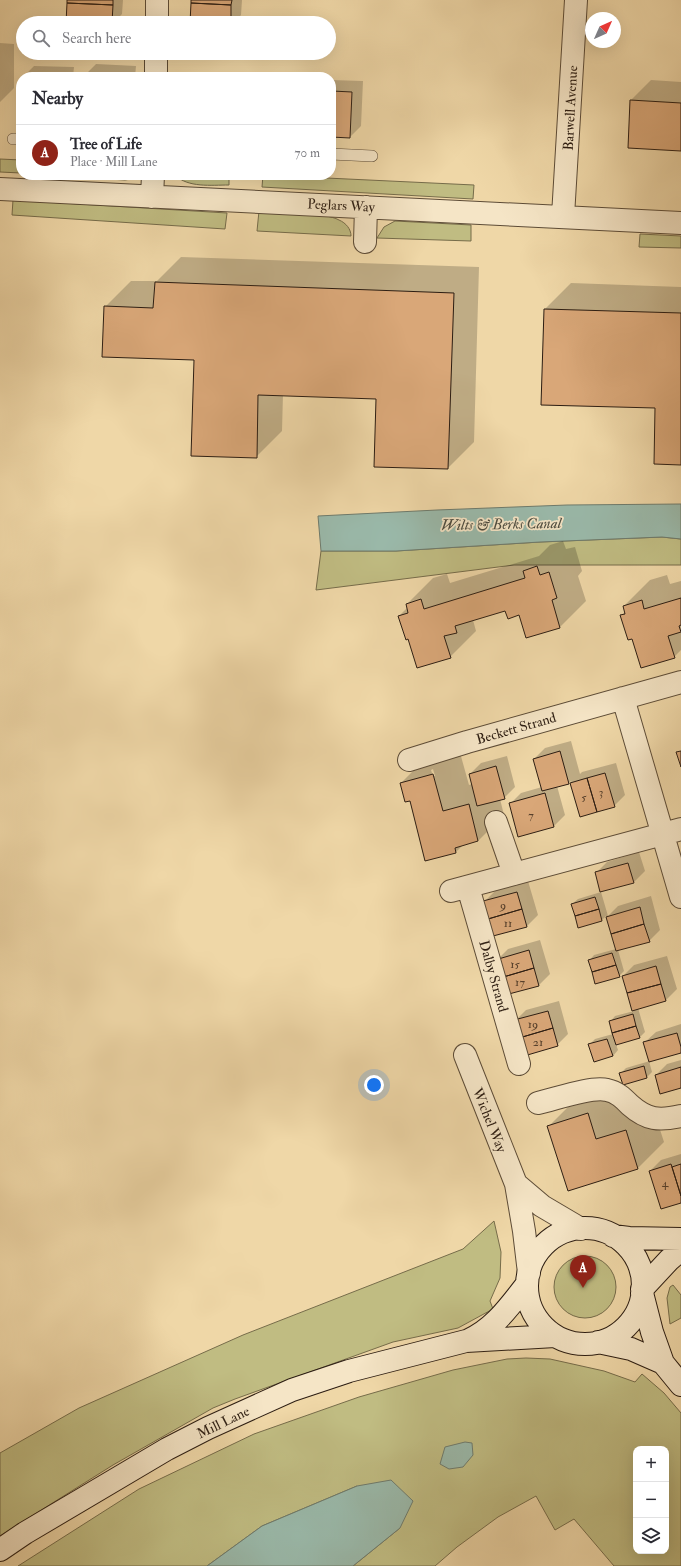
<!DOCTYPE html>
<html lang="en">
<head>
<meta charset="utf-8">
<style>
	:root { --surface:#fff; --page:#f2f2f3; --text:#2b2b33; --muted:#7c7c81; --line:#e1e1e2; --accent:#8f2418 }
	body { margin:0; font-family:"IM FELL Double Pica",serif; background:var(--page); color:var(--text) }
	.controls { position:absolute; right:12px; bottom:12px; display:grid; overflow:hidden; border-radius:8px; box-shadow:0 4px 16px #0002 }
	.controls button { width:36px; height:36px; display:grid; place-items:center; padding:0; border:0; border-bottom:1px solid var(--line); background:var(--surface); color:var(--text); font:20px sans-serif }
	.compass { position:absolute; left:585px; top:12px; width:36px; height:36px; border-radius:50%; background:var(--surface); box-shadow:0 4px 16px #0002; rotate:45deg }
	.you { position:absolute; left:374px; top:1085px; width:14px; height:14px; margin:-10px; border:3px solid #fff; border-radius:50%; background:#1a73e8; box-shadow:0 0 0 6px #1a73e833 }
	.badge { display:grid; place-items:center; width:26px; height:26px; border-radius:50%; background:var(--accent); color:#fff; font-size:13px; font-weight:700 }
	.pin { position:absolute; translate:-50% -33px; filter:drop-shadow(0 1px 2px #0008) }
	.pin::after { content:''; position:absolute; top:21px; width:14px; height:12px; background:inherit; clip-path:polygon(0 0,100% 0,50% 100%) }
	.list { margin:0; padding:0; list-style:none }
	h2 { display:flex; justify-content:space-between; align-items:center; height:52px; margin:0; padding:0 16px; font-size:17px }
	h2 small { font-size:13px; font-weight:400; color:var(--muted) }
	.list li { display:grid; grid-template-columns:26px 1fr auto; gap:12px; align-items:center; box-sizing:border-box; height:56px; padding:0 16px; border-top:1px solid var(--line) }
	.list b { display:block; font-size:15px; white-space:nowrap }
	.list p { margin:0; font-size:13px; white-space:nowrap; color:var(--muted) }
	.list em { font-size:13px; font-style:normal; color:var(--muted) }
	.icon { flex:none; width:22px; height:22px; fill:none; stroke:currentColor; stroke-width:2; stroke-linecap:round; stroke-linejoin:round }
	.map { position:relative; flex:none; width:681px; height:1566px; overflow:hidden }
	.search { position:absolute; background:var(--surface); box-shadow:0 4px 16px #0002; left:16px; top:16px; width:320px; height:44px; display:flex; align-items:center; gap:10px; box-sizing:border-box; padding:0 14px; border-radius:22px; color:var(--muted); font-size:15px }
	.panel { position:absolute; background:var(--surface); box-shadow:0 4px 16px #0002; left:16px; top:72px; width:320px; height:108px; border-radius:16px }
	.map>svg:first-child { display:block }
	.green { fill:#c0bc82; stroke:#766c4a; fill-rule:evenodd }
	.water { fill:#9ab9aa; stroke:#6e7b6d }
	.shadow { fill:#0003; fill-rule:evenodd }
	.building { fill:#d9a778; stroke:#2c1d12 }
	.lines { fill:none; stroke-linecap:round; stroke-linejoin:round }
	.lane-casing { stroke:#5d4c37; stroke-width:12 }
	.street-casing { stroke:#5d4c37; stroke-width:24 }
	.secondary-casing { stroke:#2c1d12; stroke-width:24 }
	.lane { stroke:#f5e5c6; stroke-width:11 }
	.street { stroke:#f5e5c6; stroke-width:22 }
	.secondary { stroke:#f5e5c6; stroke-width:22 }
	.labels { text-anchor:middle; stroke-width:3.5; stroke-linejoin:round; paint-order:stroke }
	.number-label { font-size:12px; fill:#57402c }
	.street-label { font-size:14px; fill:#2c1d12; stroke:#f5e5c6 }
	.water-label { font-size:15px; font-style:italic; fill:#4d4c40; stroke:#f5e5c6 }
</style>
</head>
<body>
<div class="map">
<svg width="681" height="1566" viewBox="0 0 681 1566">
	<rect width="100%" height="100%" fill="#efd7a7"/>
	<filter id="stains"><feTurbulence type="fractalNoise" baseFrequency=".005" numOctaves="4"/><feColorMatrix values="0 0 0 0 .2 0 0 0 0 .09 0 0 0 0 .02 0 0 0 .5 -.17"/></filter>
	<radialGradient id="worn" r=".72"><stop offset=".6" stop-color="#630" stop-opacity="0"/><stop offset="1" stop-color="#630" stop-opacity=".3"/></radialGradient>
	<path class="green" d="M 0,159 L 21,160 L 21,173 L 0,172 Z
		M 46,175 L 136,175 L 131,179 L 125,180 Z
		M 175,175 L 229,175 L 229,185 C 211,185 188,188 175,175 Z
		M 263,175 L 474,185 L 473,199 L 262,187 Z
		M 13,200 L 227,213 L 225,229 L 12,215 Z
		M 259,211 C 277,213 325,212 339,220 C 346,223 351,229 351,236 L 257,231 Z
		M 395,221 L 471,225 L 471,241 L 377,238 L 384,227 Z
		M 640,234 L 681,236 L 681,248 L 639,247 Z
		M 662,537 L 681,539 L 681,565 L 514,565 L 316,590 L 321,551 L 396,551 L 540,542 Z
		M 494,1221 L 501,1252 L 500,1278 L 490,1301 L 493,1309 L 458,1328 L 393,1342 L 235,1399 L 213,1408 L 113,1465 L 0,1536 L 0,1453 L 79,1408 L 243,1335 L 463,1249 Z
		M554 1287a31 31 0 1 1 62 0a31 31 0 1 1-62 0Z
		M 673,1285 L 681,1295 L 681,1318 L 670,1324 L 667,1298 L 670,1287 Z
		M 526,1358 L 550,1359 L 604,1371 L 635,1382 L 642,1374 L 664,1393 L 681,1413 L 681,1566 L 614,1566 L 574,1519 L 555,1530 L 536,1496 L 498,1517 L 457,1547 L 435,1566 L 353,1566 L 400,1528 L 357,1486 L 262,1526 L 207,1566 L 18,1566 L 139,1489 L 254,1434 L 359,1397 L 453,1370 L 507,1359 ZM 636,1449 L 666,1449 L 666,1551 L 636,1551 Z"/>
	<path class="water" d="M 681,504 L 681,539 L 662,537 L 540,542 L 396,551 L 321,551 L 318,516 L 437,510 L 567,505 Z
		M 465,1442 L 472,1443 L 473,1455 L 463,1467 L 449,1469 L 440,1464 L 445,1447 Z
		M 391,1480 L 413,1501 L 400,1528 L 353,1566 L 207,1566 L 262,1526 L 357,1486 Z"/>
	<path class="shadow" d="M 68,0 L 123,0 L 122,14 L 113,23 L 71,23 Z
		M 192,0 L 242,0 L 241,15 L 234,23 L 191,23 Z
		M 0,43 L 14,44 L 14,88 L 0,102 Z
		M 96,64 L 136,66 L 135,77 L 85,77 L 85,75 Z
		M 34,66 L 74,67 L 73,77 L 23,77 Z
		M 197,72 L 236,75 L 236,77 L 192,77 Z
		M 331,80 L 363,81 L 361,126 L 350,137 L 331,136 Z
		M 651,80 L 681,82 L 681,150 L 631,100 Z
		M 181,257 L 479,267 L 474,442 L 448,468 L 377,398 L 283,394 L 282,431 L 256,457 L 195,359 L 105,307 L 131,281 L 157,281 Z
		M 571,283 L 681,287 L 681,464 L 656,407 L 545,309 Z
		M 563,541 L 566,549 L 575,547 L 582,571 L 578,576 L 586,601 L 560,627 L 506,610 L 473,620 L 476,631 L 450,657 L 408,638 L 399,616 L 408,607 L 407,604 L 433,578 L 447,574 L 450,583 L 539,556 L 550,545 Z
		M 667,575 L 670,584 L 681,581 L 681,650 L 674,657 L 633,638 L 621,616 L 626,611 L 624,606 L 650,580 Z
		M 571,741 L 580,774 L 582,772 L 616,763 L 625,795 L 614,806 L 581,815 L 571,781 L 569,783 L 557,786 L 565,815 L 554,826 L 519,836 L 510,804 L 521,793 L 542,787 L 534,759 L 545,748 Z
		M 459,749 L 469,785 L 472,784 L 470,774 L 481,763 L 507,756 L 515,787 L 504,798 L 500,799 L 504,815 L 478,841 L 464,844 L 456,852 L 426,860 L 410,800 L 401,783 L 427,757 ZM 433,769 L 435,776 L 433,776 L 431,770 Z
		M 639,852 L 645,871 L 634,882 L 596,873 L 607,862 Z
		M 528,881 L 538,915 L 527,926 L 484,902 L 495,891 Z
		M 601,892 L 608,916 L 618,906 L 651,896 L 660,930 L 649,941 L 618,950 L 624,971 L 619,976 L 589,961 L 594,955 L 616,949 L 606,916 L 602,920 L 572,904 L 578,899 Z
		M 540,940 L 550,974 L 539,985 L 497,960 L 508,949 Z
		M 667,956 L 677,989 L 666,1000 L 638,1008 L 645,1032 L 640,1037 L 616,1044 L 618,1050 L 613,1056 L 590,1044 L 595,1039 L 613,1034 L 610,1022 L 615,1016 L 634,1011 L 623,976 L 634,965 Z
		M 559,1001 L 568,1034 L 557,1045 L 515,1021 L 526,1010 Z
		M 681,1024 L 681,1052 L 649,1061 L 652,1072 L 647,1077 L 620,1074 L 626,1068 L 650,1061 L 644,1043 L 656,1032 Z
		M 681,1060 L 681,1087 L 656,1075 L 667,1064 Z
		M 614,1088 L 622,1114 L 652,1105 L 664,1142 L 638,1168 L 548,1127 L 574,1101 Z
		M 681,1154 L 681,1202 L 650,1171 L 661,1160 Z"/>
	<path class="building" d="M 67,0 L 113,0 L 113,5 L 67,3 Z
		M 191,0 L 232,0 L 231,5 L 191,3 Z
		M 67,3 L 113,5 L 112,23 L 66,23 Z
		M 191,3 L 231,5 L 231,23 L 190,23 Z
		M 84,74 L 104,76 L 104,77 L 84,77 Z
		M 104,76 L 125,76 L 125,77 L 104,77 Z
		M 332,91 L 352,92 L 350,138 L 331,137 Z
		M 630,100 L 681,103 L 681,151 L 628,148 Z
		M 155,282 L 454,293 L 448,469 L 374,467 L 376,399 L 258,395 L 257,458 L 191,456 L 194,360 L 102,357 L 104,306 L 153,308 Z
		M 544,309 L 681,313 L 681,465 L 654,464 L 655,408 L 541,405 Z
		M 537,566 L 540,575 L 549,572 L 557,598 L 552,600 L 560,628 L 526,638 L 519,615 L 508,619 L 505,611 L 455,626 L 457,633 L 444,636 L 451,658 L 417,668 L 408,639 L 406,640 L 398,616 L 408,613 L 406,604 L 421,599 L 424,609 L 525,578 L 523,571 Z
		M 681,598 L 681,625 L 679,626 L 681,632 L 668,636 L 675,658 L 641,668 L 632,639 L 628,640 L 620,615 L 625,614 L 623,606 L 642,600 L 644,609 Z
		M 560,751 L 569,784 L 542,791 L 533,759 Z
		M 681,751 L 681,767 L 676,752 Z
		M 496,766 L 505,799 L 477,806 L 469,774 Z
		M 605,773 L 615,807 L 597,812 L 587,778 Z
		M 433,774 L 443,811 L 469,804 L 478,841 L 455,848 L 456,853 L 425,861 L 410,801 L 405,802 L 400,783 Z
		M 587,778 L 597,812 L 580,817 L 570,783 Z
		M 545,793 L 554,827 L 518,837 L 509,803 Z
		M 628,863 L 634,883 L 600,892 L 595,872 Z
		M 517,892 L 522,909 L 488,919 L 483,901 Z
		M 595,897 L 599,909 L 575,916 L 571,904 Z
		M 640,907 L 644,924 L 611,934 L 606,917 Z
		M 522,909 L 527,927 L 493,936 L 488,919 Z
		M 599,909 L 602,921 L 578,928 L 575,916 Z
		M 644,924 L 650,942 L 616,951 L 611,934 Z
		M 529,950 L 534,968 L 500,978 L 495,960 Z
		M 612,953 L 616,965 L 592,972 L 588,960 Z
		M 616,965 L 620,977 L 595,984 L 592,972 Z
		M 656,966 L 661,984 L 627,993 L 622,976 Z
		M 534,968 L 539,986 L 505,995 L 500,978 Z
		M 661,984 L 666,1001 L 632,1011 L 627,993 Z
		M 548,1011 L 553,1028 L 519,1038 L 514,1020 Z
		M 633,1014 L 636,1026 L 612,1033 L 609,1021 Z
		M 636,1026 L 640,1038 L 616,1045 L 612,1033 Z
		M 553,1028 L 558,1046 L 524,1056 L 519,1038 Z
		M 677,1033 L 681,1047 L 681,1053 L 649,1062 L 643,1042 Z
		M 607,1039 L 613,1056 L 594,1062 L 588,1044 Z
		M 644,1066 L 647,1078 L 623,1085 L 619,1073 Z
		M 681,1067 L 681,1088 L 660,1094 L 655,1075 Z
		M 588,1113 L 596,1139 L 626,1130 L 638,1169 L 568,1191 L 547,1126 Z
		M 671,1164 L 681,1196 L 681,1203 L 661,1209 L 649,1171 Z
		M 681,1164 L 681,1196 L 672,1167 Z"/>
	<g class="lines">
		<g class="lane-casing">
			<path id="lane" d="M 13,139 L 21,139
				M 331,154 L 372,156"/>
		</g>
		<g class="street-casing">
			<path id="street" d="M 157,23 L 157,0
				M 156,77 L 156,53
				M 0,189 L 681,223
				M 152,197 L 153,175
				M 563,216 L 576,0
				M 365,242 L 366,207
				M 623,698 L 681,897
				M 409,760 L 467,742 L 681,682
				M 496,822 L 514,874
				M 468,887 L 519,1064
				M 451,891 L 681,829
				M 465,1055 L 516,1184 L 524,1231 L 529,1273
				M 538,1103 C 556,1099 591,1086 607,1090 C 617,1092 623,1098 630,1105 C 647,1120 659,1121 681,1116
				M 516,1184 L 542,1206 L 581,1229"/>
		</g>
		<g class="secondary-casing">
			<path id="secondary" d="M527 1286a58 58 0 1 1 116 0a58 58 0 1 1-116 0Z
				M 613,1236 L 629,1238 L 681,1239
				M 642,1289 L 669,1260 L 681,1250
				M 642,1293 L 652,1332 L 663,1363 L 681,1385
				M 467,1341 C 494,1329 509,1307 527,1284
				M 598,1342 L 631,1349 L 663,1363
				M 0,1550 L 25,1533 L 167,1449 L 208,1428 L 292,1390 L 349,1371 L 466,1341 L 555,1336"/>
		</g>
		<use href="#lane" class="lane"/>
		<use href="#street" class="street"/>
		<use href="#secondary" class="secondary"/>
	</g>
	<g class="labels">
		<g class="number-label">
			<text x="601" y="796">3</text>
			<text x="584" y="801">5</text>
			<text x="531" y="819">7</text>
			<text x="503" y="909">9</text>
			<text x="508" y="927">11</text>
			<text x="515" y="968">15</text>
			<text x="520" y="986">17</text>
			<text x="533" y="1028">19</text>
			<text x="538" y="1046">21</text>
			<text x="665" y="1187">4</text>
		</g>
		<g class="street-label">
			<text transform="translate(570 108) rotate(-87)" y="5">Barwell Avenue</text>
			<text transform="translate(341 205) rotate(3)" y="5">Peglars Way</text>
			<text transform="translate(516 728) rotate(-16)" y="5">Beckett Strand</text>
			<text transform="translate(494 976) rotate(74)" y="5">Dalby Strand</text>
			<text transform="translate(490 1120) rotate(68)" y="5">Wichel Way</text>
			<text transform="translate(223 1422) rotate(-26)" y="5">Mill Lane</text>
		</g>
		<g class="water-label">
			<text transform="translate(501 524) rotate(-1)" y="5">Wilts &amp; Berks Canal</text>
		</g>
	</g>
	<rect width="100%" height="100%" filter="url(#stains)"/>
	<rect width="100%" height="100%" fill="url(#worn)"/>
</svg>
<div class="controls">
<button>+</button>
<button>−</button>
<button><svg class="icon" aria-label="layers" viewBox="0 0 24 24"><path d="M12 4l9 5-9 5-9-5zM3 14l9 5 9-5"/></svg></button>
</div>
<svg class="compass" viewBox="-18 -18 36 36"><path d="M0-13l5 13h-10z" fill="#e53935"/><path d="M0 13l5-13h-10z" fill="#7c7c81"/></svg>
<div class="you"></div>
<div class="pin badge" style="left:583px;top:1288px">A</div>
<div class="search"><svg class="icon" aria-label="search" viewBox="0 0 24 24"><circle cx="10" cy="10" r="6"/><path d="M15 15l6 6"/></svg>Search here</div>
<section class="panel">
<h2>Nearby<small></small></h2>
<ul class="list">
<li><span class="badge">A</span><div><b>Tree of Life</b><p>Place · Mill Lane</p></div><em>70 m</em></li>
</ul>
</section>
</div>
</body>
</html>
